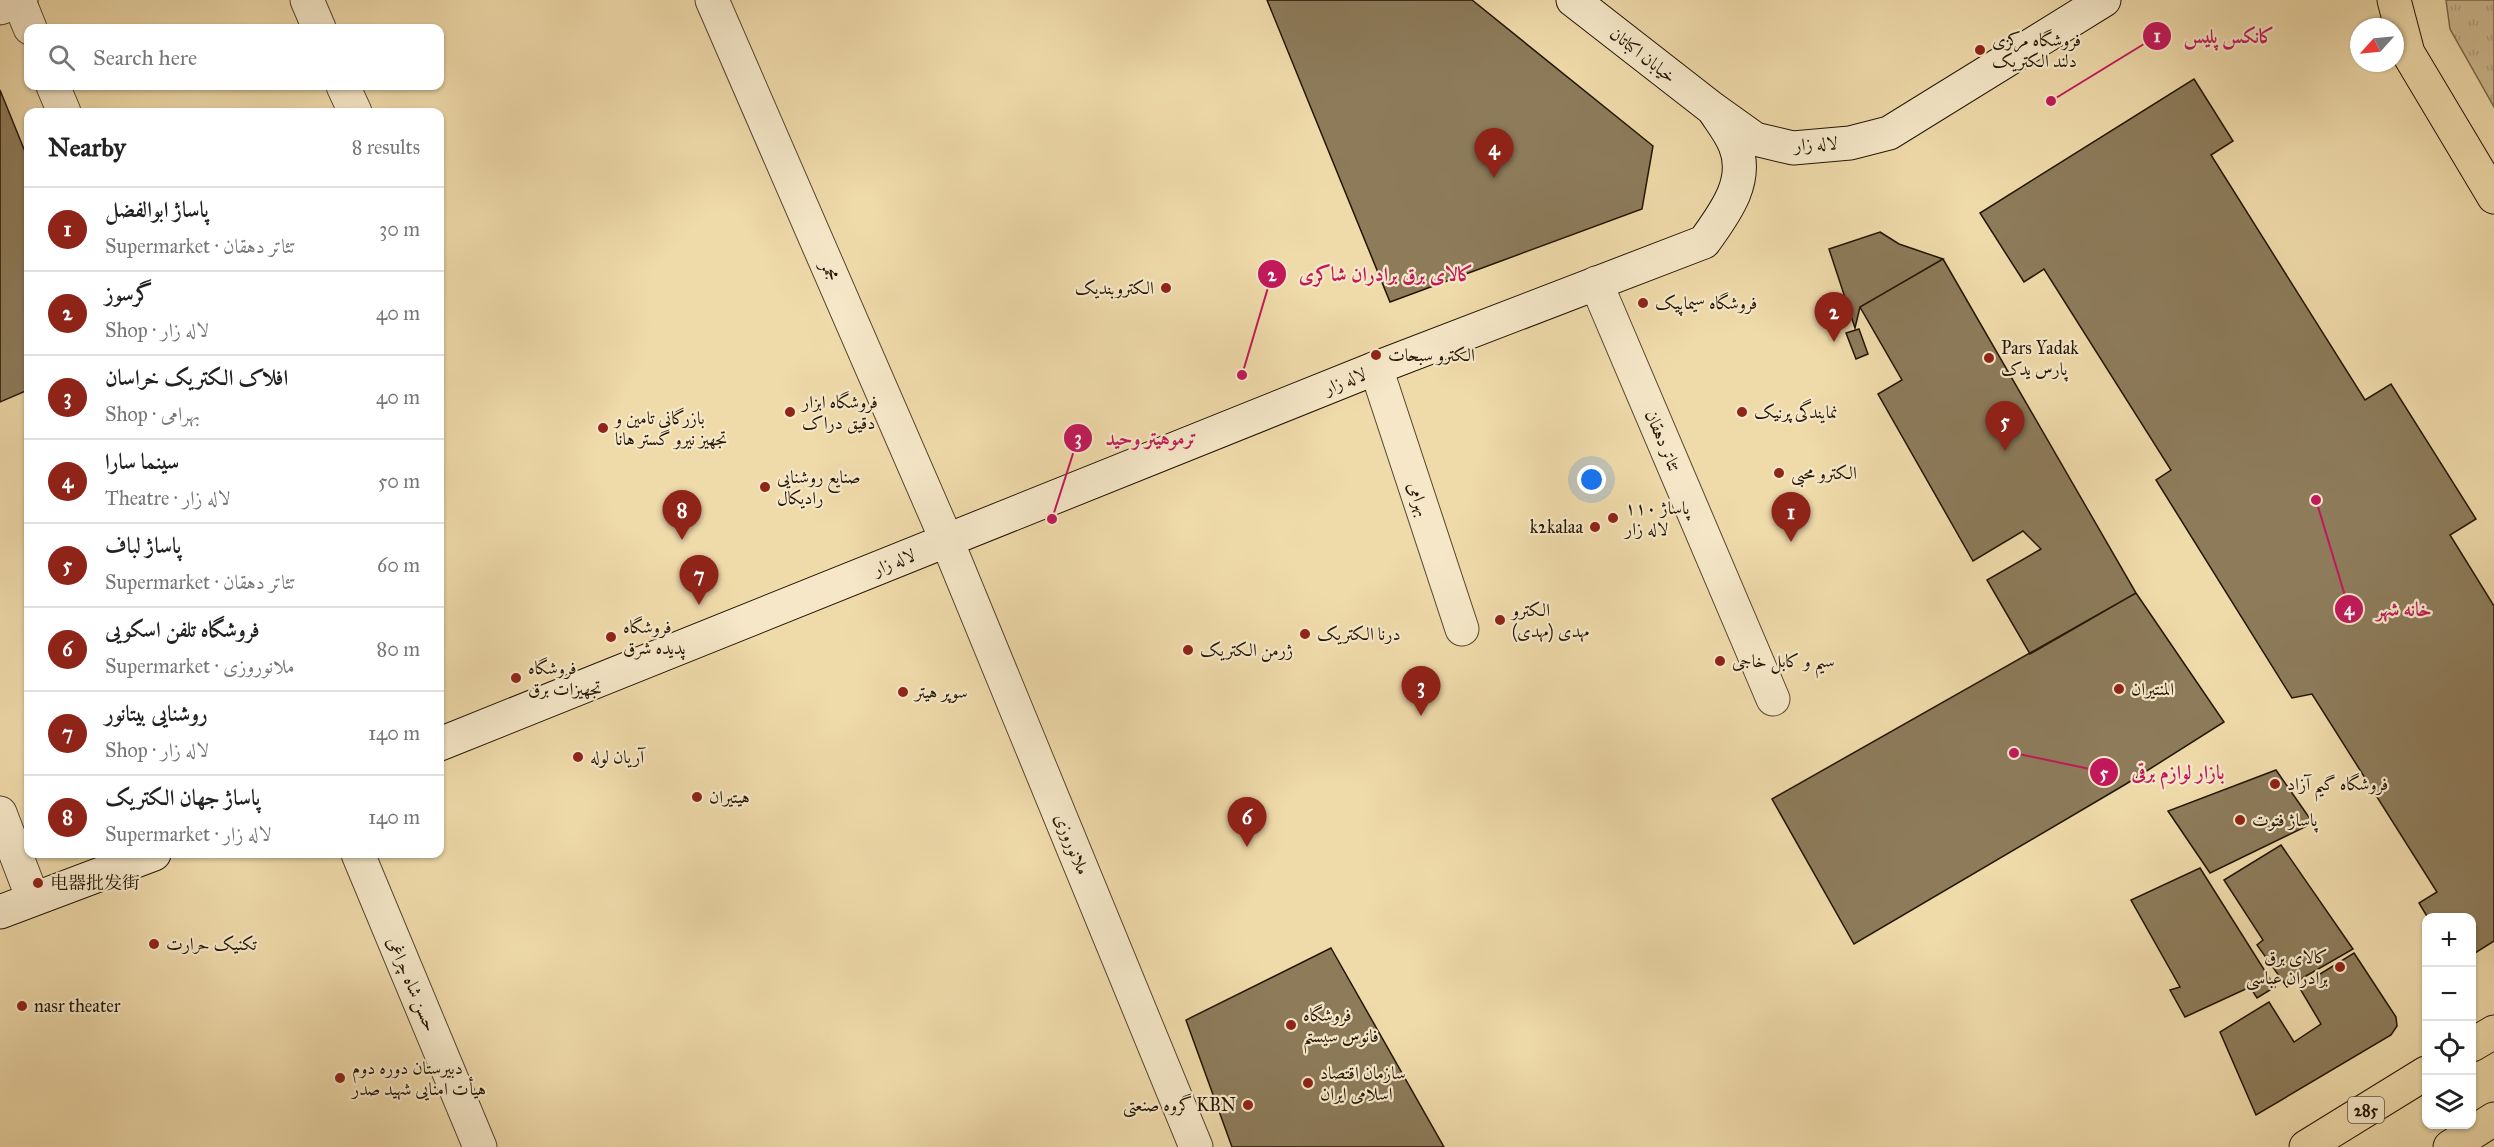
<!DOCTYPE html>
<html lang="en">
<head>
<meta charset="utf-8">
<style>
	:root { --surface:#fff; --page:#f2f2f2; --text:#222; --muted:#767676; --line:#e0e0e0; --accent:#8f2418 }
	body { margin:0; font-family:"IM FELL Great Primer",Amiri,"Noto Serif SC",serif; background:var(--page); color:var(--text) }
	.controls { position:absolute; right:18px; bottom:18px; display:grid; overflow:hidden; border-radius:12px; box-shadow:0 2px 4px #0004 }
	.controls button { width:54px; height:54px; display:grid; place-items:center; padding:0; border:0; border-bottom:2px solid var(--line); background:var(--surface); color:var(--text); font:30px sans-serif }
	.compass { position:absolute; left:2350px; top:18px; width:54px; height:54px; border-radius:50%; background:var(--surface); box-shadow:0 2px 4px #0004; rotate:243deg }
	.you { position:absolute; left:1592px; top:480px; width:21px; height:21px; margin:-15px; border:4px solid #fff; border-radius:50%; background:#1a73e8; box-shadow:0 0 0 9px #1a73e833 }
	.badge { display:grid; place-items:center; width:39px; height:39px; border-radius:50%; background:var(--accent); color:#fff; font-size:20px; font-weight:700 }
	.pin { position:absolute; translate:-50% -50px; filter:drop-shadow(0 2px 3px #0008) }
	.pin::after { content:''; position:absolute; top:32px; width:21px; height:18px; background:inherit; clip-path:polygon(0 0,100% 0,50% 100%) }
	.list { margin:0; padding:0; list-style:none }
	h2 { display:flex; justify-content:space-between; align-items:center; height:78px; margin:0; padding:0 24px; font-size:26px }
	h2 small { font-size:20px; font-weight:400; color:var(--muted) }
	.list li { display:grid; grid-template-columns:39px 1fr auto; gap:18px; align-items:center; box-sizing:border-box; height:84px; padding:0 24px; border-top:2px solid var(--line) }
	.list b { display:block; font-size:22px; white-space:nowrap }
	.list p { margin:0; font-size:20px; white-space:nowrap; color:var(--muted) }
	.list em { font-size:20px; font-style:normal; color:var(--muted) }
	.icon { flex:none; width:33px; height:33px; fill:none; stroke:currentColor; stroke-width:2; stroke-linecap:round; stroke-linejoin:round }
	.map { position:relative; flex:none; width:2494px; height:1147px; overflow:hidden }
	.search { position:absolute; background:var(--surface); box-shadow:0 2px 4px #0004; left:24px; top:24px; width:420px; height:66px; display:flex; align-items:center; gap:15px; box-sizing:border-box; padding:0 21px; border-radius:12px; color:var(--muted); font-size:22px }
	.panel { position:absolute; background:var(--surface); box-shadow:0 2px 4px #0004; left:24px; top:108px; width:420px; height:750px; border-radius:12px }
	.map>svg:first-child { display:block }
	.grass { fill:url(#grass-tufts); stroke:#786748; stroke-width:1.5 }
	.building { fill:#8d7b5a; stroke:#231503; stroke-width:1.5 }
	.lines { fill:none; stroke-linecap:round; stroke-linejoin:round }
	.minor-casing { stroke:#56462d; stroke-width:35 }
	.secondary-casing { stroke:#231503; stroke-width:35 }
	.primary-casing { stroke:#231503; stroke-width:35 }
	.minor { stroke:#f5e7c8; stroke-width:33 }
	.secondary { stroke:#f5e7c8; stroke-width:33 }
	.primary { stroke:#efdaaa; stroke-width:33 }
	.poi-dot { fill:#8f2418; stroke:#f5e7c8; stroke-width:2 }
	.labels { text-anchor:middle; stroke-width:4.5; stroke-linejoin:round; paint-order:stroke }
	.shield { fill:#f5e7c8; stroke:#62543e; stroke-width:1.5 }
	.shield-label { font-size:16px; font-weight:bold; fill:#231503 }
	.poi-label { font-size:18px; fill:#231503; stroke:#f5e7c8; text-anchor:start }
	.street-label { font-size:18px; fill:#231503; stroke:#f5e7c8 }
	.leader { fill:none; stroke:#c2185b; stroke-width:2 }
	.callout-dot { fill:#c2185b; stroke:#f5e7c8; stroke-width:2 }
	.mark-label { font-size:18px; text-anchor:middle; font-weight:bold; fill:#fff }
	.callout-label { font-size:20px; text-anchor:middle; font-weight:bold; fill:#c2185b; stroke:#f5e7c8; stroke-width:4.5; stroke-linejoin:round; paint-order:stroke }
</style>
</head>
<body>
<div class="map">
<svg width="2494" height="1147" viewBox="0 0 2494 1147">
	<defs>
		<pattern id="grass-tufts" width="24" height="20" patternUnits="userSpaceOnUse" patternTransform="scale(1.5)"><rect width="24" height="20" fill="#ccb98e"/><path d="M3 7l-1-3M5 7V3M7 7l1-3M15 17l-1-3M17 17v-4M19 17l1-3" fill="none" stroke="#af9e79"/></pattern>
	</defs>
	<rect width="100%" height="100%" fill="#efdaaa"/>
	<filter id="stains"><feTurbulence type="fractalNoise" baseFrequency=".00333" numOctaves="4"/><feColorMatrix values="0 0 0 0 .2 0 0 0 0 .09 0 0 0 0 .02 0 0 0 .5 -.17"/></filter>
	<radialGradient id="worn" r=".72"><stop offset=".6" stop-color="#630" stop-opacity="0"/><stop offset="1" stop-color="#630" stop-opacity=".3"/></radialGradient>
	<path class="grass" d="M 2446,0 L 2494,0 L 2494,107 L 2450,29 Z"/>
	<path class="building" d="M 1267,0 L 1472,0 L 1653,146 L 1642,209 L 1390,302 Z
		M 2194,79 L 2233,141 L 2211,155 L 2365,400 L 2391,384 L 2476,519 L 2450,535 L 2494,606 L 2494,941 L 2472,955 L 2472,918 L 2428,918 L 2419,903 L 2437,892 L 2312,694 L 2292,698 L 2156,480 L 2171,470 L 2044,269 L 2024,282 L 1980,213 Z
		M 0,90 L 28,159 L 28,390 L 0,402 Z
		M 1880,232 L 1899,244 L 1943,259 L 1860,307 L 1855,328 L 1829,249 Z
		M 1943,259 L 2136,593 L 2030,654 L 1987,580 L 2041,549 L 2023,531 L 1973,561 L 1878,394 L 1902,380 L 1860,307 Z
		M 1859,329 L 1868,354 L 1856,359 L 1846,333 Z
		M 2136,593 L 2224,722 L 2126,784 L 1854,944 L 1772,799 Z
		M 2276,770 L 2313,823 L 2210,873 L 2168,811 Z
		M 2281,845 L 2353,949 L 2287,987 L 2257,945 L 2263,940 L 2224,880 Z
		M 2200,868 L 2275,987 L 2257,998 L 2250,987 L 2185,1017 L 2170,990 L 2180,987 L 2131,900 Z
		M 1331,948 L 1444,1147 L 1232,1147 L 1186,1020 Z
		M 2354,953 L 2396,1017 L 2397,1026 L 2391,1035 L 2256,1115 L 2220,1032 L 2269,1002 L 2294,1042 L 2321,1024 L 2299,987 Z"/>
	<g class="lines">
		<g class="minor-casing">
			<path id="minor" d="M 307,0 L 319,28
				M 712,0 L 947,541 L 1196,1147
				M 19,1 L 30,28
				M 53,86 L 64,112
				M 343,86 L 355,112
				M 1596,283 L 1773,699
				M 1376,368 L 1462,629
				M 0,813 L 33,899
				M 358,854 L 480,1147"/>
		</g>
		<g class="secondary-casing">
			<path id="secondary" d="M 1573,0 L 1713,109 L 1755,139 L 1793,148 L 1850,143 L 1889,133 L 2104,0
				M 0,8 L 21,0
				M 440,744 L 1376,368 L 1704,242 C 1724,214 1750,181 1735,145 C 1730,132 1720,120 1713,109
				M 0,912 L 154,854"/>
		</g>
		<g class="primary-casing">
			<path id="primary" d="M 2394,0 L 2408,53 L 2494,197
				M 2472,1045 L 2494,1032
				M 2306,1147 L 2426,1073
				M 2450,1147 L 2494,1119"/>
		</g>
		<use href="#minor" class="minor"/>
		<use href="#secondary" class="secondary"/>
		<use href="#primary" class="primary"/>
	</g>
	<g class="poi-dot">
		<circle cx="1980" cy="50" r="6"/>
		<circle cx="1166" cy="288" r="6"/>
		<circle cx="1643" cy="303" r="6"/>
		<circle cx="1376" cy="355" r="6"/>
		<circle cx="1989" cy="358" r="6"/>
		<circle cx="790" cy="412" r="6"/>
		<circle cx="1742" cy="412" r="6"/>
		<circle cx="603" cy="428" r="6"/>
		<circle cx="1779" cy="473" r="6"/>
		<circle cx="765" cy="487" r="6"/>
		<circle cx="1613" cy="518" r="6"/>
		<circle cx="1595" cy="527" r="6"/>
		<circle cx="1500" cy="620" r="6"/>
		<circle cx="1305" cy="634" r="6"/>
		<circle cx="611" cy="637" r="6"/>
		<circle cx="1188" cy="650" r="6"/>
		<circle cx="1720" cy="661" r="6"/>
		<circle cx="516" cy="678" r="6"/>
		<circle cx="2119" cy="689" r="6"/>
		<circle cx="903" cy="692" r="6"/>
		<circle cx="578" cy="757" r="6"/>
		<circle cx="2275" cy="784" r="6"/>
		<circle cx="697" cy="797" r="6"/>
		<circle cx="2240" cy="820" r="6"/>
		<circle cx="38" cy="883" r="6"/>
		<circle cx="154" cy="944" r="6"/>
		<circle cx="2340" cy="967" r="6"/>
		<circle cx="22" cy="1006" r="6"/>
		<circle cx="1291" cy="1025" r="6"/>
		<circle cx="340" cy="1078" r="6"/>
		<circle cx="1308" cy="1083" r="6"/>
		<circle cx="1248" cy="1105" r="6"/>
	</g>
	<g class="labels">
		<rect class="shield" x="2348" y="1097" width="36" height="26" rx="4.5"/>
		<g class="shield-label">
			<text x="2366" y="1116">285</text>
		</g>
		<g class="poi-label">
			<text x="1992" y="46">فروشگاه مرکزی<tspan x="1992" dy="21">دلند الکتریک</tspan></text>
			<text x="1154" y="294" text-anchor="end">الکتروبندیک</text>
			<text x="1655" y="309">فروشگاه سیماپیک</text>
			<text x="2001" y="354">Pars Yadak<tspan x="2001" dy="21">پارس یدک</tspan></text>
			<text x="1388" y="361">الکترو سبحات</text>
			<text x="802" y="408">فروشگاه ابزار<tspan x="802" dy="21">دقیق دراک</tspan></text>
			<text x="1754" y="418">نمایندگی پرنیک</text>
			<text x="615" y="424">بازرگانی تامین و<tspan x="615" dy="21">تجهیز نیرو گستر هانا</tspan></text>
			<text x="1791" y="479">الکترو محبی</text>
			<text x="777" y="483">صنایع روشنایی<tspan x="777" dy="21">رادیکال</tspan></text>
			<text x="1625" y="514">پاساژ ۱۱۰<tspan x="1625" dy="21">لاله زار</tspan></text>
			<text x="1583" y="533" text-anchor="end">k2kalaa</text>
			<text x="1512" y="616">الکترو<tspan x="1512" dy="21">مهدی (مهدی)</tspan></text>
			<text x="623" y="633">فروشگاه<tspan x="623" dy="21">پدیده شرق</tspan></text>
			<text x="1317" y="640">درنا الکتریک</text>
			<text x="1200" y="656">ژرمن الکتریک</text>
			<text x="1732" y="667">سیم و کابل خاجی</text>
			<text x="528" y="674">فروشگاه<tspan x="528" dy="21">تجهیزات برق</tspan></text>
			<text x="2131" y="695">المنتیران</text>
			<text x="915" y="698">سوپر هیتر</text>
			<text x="590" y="763">آریان لوله</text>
			<text x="2287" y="790">فروشگاه گیم آزاد</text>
			<text x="709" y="803">هیتیران</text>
			<text x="2252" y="826">پاساژ فتوت</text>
			<text x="50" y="889">电器批发街</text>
			<text x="166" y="950">تکنیک حرارت</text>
			<text x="2328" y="963" text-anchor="end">کالاى برق<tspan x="2328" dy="21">برادران عباسى</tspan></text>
			<text x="34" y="1012">nasr theater</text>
			<text x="1303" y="1021">فروشگاه<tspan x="1303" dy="21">فانوس سیستم</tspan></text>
			<text x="352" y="1074">دبیرستان دوره دوم<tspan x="352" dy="21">هیأت امنایی شهید صدر</tspan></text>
			<text x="1320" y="1079">سازمان اقتصاد<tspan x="1320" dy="21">اسلامی ایران</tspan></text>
			<text x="1236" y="1111" text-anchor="end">گروه صنعتی KBN</text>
		</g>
		<g class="street-label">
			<text transform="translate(1643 55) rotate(38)" y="6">خیابان اکباتان</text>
			<text transform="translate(1816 144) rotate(-3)" y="6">لاله زار</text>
			<text transform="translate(830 271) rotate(67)" y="6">مجمر</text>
			<text transform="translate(1345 381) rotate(-22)" y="6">لاله زار</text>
			<text transform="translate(1663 441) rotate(67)" y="6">تئاتر دهقان</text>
			<text transform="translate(1419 499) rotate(72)" y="6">بهرامی</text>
			<text transform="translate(894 562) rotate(-22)" y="6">لاله زار</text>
			<text transform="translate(1072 844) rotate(68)" y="6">ملانوروزی</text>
			<text transform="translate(412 984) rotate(67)" y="6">حسن شاه چراغی</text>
		</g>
	</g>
	<path class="leader" d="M2051 101L2157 36M1242 375L1272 274M1052 519L1078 438M2316 500L2349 609M2014 753L2104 772"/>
	<g class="callout-dot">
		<circle cx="2051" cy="101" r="6"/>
		<circle cx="1242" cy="375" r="6"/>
		<circle cx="1052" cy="519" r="6"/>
		<circle cx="2316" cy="500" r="6"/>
		<circle cx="2014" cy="753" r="6"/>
		<circle cx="2157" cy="36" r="15"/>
		<circle cx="1272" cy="274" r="15"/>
		<circle cx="1078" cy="438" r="15"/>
		<circle cx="2349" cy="609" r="15"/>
		<circle cx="2104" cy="772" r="15"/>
	</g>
	<g class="mark-label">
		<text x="2157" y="42">1</text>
		<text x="1272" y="281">2</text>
		<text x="1078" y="444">3</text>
		<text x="2349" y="615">4</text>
		<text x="2104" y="779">5</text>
	</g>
	<g class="callout-label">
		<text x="2229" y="43">کانکس پلیس</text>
		<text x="1386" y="281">کالای برق برادران شاکری</text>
		<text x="1151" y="445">ترموهیتر وحید</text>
		<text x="2404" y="616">خانه شهر</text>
		<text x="2178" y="779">بازار لوازم برقی</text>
	</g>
	<rect width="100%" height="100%" filter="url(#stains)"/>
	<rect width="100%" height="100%" fill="url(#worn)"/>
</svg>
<div class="controls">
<button>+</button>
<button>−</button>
<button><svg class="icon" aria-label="locate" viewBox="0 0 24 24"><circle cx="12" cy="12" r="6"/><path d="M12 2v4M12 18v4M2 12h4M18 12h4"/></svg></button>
<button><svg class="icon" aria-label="layers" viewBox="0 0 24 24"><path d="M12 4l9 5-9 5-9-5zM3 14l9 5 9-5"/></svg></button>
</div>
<svg class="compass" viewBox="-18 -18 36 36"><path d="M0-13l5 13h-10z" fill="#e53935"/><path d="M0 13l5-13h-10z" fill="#767676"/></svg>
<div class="you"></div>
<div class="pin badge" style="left:1791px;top:542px">1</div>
<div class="pin badge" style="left:1834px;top:342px">2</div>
<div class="pin badge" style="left:1421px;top:716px">3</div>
<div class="pin badge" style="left:1494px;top:178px">4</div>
<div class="pin badge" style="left:2005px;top:451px">5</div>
<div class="pin badge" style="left:1247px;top:847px">6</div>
<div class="pin badge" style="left:699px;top:605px">7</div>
<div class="pin badge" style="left:682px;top:540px">8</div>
<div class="search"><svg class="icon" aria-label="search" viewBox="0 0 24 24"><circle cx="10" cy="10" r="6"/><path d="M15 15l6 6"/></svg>Search here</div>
<section class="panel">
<h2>Nearby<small>8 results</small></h2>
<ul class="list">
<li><span class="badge">1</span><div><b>پاساژ ابوالفضل</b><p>Supermarket · تئاتر دهقان</p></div><em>30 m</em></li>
<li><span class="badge">2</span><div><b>گرسوز</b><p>Shop · لاله زار</p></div><em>40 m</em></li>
<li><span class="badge">3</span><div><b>افلاک الکتریک خراسان</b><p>Shop · بهرامی</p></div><em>40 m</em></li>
<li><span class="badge">4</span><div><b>سینما سارا</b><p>Theatre · لاله زار</p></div><em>50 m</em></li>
<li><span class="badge">5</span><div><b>پاساژ لباف</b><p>Supermarket · تئاتر دهقان</p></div><em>60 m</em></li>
<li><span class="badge">6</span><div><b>فروشگاه تلفن اسکویی</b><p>Supermarket · ملانوروزی</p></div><em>80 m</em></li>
<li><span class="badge">7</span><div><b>روشنایی بیتانور</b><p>Shop · لاله زار</p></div><em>140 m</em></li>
<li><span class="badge">8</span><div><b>پاساژ جهان الکتریک</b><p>Supermarket · لاله زار</p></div><em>140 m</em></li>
</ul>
</section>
</div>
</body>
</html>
